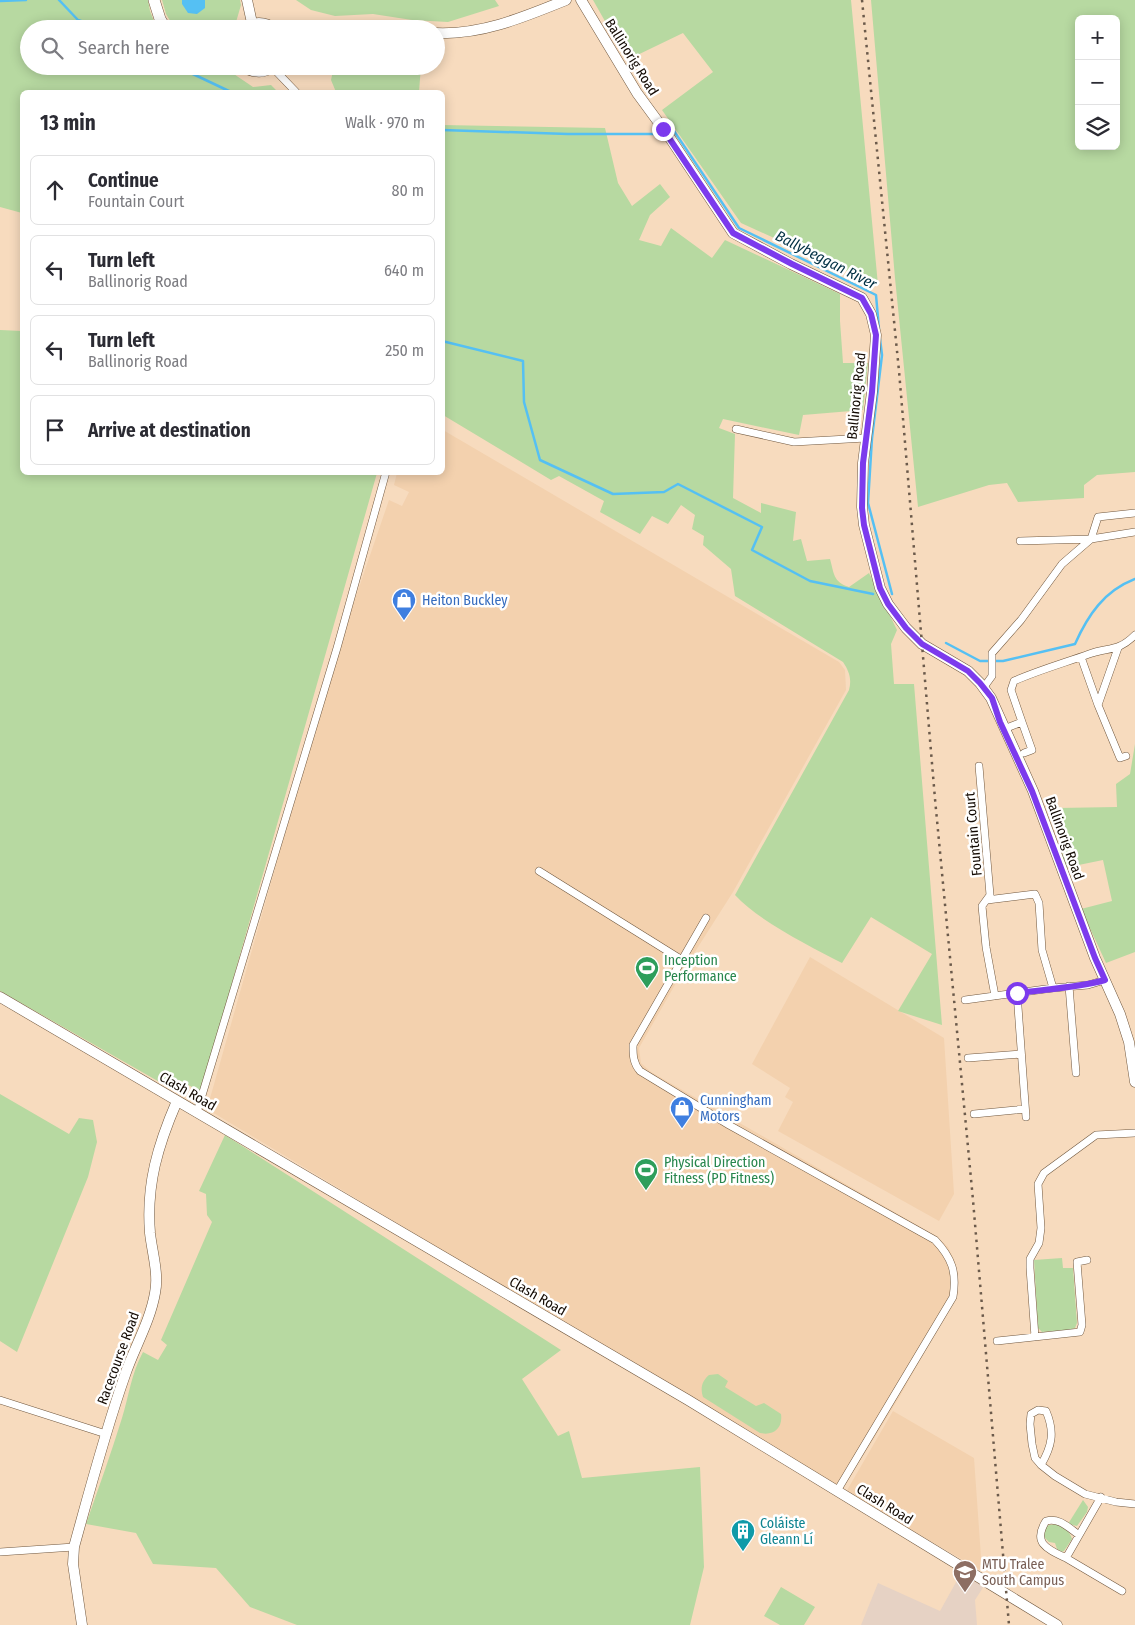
<!DOCTYPE html>
<html lang="en">
<head>
<meta charset="utf-8">
<style>
	:root { --surface:#fff; --page:#f2f2f3; --text:#2b2b33; --muted:#7c7c81; --line:#e1e1e2 }
	body { margin:0; font-family:"Fira Sans Condensed",sans-serif; background:var(--page); color:var(--text) }
	.controls { position:absolute; right:15px; top:15px; display:grid; overflow:hidden; border-radius:8px; box-shadow:0 2px 12px #0003 }
	.controls button { width:45px; height:45px; display:grid; place-items:center; padding:0; border:0; border-bottom:1px solid var(--line); background:var(--surface); color:var(--text); font:25px sans-serif }
	.stop { position:absolute; width:15px; height:15px; margin:-11px; border:4px solid #7c3aed; border-radius:50%; background:#fff }
	.stop.end { background:#7c3aed; border-color:#fff; box-shadow:0 1px 5px #0008 }
	.list { margin:0; padding:0; list-style:none }
	h2 { display:flex; justify-content:space-between; align-items:center; height:65px; margin:0; padding:0 20px; font-size:21px }
	h2 small { font-size:16px; font-weight:400; color:var(--muted) }
	.list li { display:grid; grid-template-columns:32px 1fr auto; gap:15px; align-items:center; box-sizing:border-box; height:70px; margin:0 10px 10px; padding:0 10px; border:1px solid var(--line); border-radius:8px }
	.list b { display:block; font-size:19px; white-space:nowrap }
	.list p { margin:0; font-size:16px; white-space:nowrap; color:var(--muted) }
	.list em { font-size:16px; font-style:normal; color:var(--muted) }
	.icon { flex:none; width:28px; height:28px; fill:none; stroke:currentColor; stroke-width:2; stroke-linecap:round; stroke-linejoin:round }
	.map { position:relative; flex:none; width:1135px; height:1625px; overflow:hidden }
	.search { position:absolute; background:var(--surface); box-shadow:0 2px 12px #0003; left:20px; top:20px; width:425px; height:55px; display:flex; align-items:center; gap:12px; box-sizing:border-box; padding:0 18px; border-radius:28px; color:var(--muted); font-size:19px }
	.panel { position:absolute; background:var(--surface); box-shadow:0 2px 12px #0003; left:20px; top:90px; width:425px; height:385px; border-radius:8px }
	.map>svg:first-child { display:block }
	.built { fill:#f3d1ae }
	.education { fill:#e6d2c4 }
	.green { fill:#b7d9a1; fill-rule:evenodd }
	.water { fill:#55c0f3 }
	.lines { fill:none; stroke-linecap:round; stroke-linejoin:round }
	.stream { stroke:#55c0f3; stroke-width:2.5 }
	.street-casing { stroke:#70573e; stroke-width:8 }
	.secondary-casing { stroke:#70573e; stroke-width:11 }
	.primary-casing { stroke:#70573e; stroke-width:12 }
	.street { stroke:#fff; stroke-width:7 }
	.secondary { stroke:#fff; stroke-width:10 }
	.primary { stroke:#fff; stroke-width:11 }
	.rail { stroke:#6b5a4b; stroke-width:2.5; stroke-dasharray:2.5 5; stroke-linecap:butt }
	.route { stroke:#7c3aed; stroke-width:6 }
	.labels { text-anchor:middle; stroke-width:5; stroke-linejoin:round; paint-order:stroke }
	.street-label { font-size:14px; fill:#120902; stroke:#fff }
	.shop-label { font-size:14px; fill:#366cbe; stroke:#fff; text-anchor:start }
	.leisure-label { font-size:14px; fill:#27864d; stroke:#fff; text-anchor:start }
	.culture-label { font-size:14px; fill:#0d838f; stroke:#fff; text-anchor:start }
	.education-label { font-size:14px; fill:#785e54; stroke:#fff; text-anchor:start }
	.water-label { font-size:15px; font-style:italic; fill:#002f43; stroke:#fff }
</style>
</head>
<body>
<div class="map">
<svg width="1135" height="1625" viewBox="0 0 1135 1625">
	<rect width="100%" height="100%" fill="#f7dbbe"/>
	<path class="built" d="M 443,430 L 839,662 L 845,670 L 846,690 L 733,892 L 684,969 L 639,1048 L 641,1063 L 651,1072 L 936,1236 L 948,1247 L 955,1262 L 958,1278 L 956,1296 L 900,1396 L 842,1490 L 207,1109 L 323,699 L 342,637 L 389,500 L 402,506 L 409,492 L 394,485 L 397,473 L 442,472 Z
		M 810,957 L 944,1038 L 954,1194 L 939,1221 L 778,1131 L 793,1102 L 785,1097 L 790,1088 L 752,1064 Z
		M 893,1411 L 974,1458 L 982,1571 L 846,1492 Z"/>
	<path class="education" d="M 960,1575 L 984,1586 L 975,1600 L 977,1625 L 861,1625 L 878,1583 L 940,1611 Z"/>
	<path class="green" d="M 0,0 L 148,0 L 150,11 L 157,29 L 29,29 L 29,66 L 222,66 L 253,87 L 271,85 L 278,92 L 22,92 L 22,213 L 0,207 Z
		M 162,0 L 182,0 L 182,4 L 205,8 L 205,0 L 240,0 L 241,5 L 234,29 L 175,29 L 166,14 Z
		M 296,0 L 495,0 L 499,6 L 448,22 L 412,20 L 373,14 L 335,16 L 311,10 Z
		M 593,0 L 851,0 L 878,285 L 741,223 L 662,110 L 713,72 L 683,33 L 627,60 Z
		M 871,0 L 1135,0 L 1135,472 L 1097,475 L 1084,485 L 1084,498 L 1018,502 L 1007,483 L 989,485 L 918,507 L 895,278 ZM 1079,19 L 1116,19 L 1116,146 L 1079,146 Z
		M 334,66 L 421,66 L 419,92 L 336,92 L 331,80 Z
		M 442,125 L 605,128 L 618,183 L 632,206 L 660,184 L 670,197 L 650,215 L 639,240 L 661,246 L 671,228 L 712,258 L 725,240 L 840,294 L 840,321 L 843,363 L 868,363 L 863,410 L 803,415 L 799,435 L 723,419 L 719,428 L 735,434 L 733,498 L 761,513 L 761,503 L 796,512 L 793,541 L 801,539 L 807,561 L 830,559 C 834,573 833,582 849,587 L 869,573 L 897,630 L 891,644 L 894,684 L 914,684 L 942,1025 L 898,1011 L 932,954 L 871,917 L 842,963 C 810,946 760,922 735,895 L 849,690 C 852,679 849,671 843,662 L 735,596 L 731,569 L 703,545 L 704,536 L 692,529 L 695,515 L 681,505 L 668,524 L 652,516 L 640,534 L 600,512 L 604,501 L 559,476 L 551,480 L 443,415 Z
		M 0,330 L 22,331 L 22,472 L 377,473 L 201,1092 L 179,1080 L 163,1084 L 0,991 Z
		M 1135,744 L 1135,952 L 1106,963 L 1081,909 L 1112,901 L 1103,860 L 1064,868 L 1058,808 L 1117,807 L 1116,784 L 1130,774 Z
		M 0,1094 L 69,1134 L 79,1118 L 93,1120 L 97,1142 L 88,1177 L 17,1352 L 0,1341 Z
		M 225,1135 L 561,1350 L 522,1379 L 558,1436 L 569,1431 L 582,1478 L 700,1467 L 704,1567 L 690,1625 L 297,1625 L 250,1607 L 216,1568 L 153,1564 L 136,1533 L 86,1524 C 98,1489 111,1454 122,1418 C 129,1396 131,1374 143,1352 L 158,1360 L 167,1345 L 161,1340 L 212,1222 L 207,1215 L 206,1194 L 199,1191 Z
		M 1062,1258 L 1063,1268 L 1073,1268 L 1077,1323 L 1075,1328 L 1069,1330 L 1042,1332 L 1038,1328 L 1034,1260 Z
		M 718,1374 L 728,1381 L 725,1387 L 756,1406 L 764,1403 L 781,1414 C 783,1428 774,1436 760,1433 L 703,1397 C 700,1388 702,1381 709,1375 Z
		M 1083,1500 L 1088,1507 L 1087,1512 L 1077,1526 L 1068,1524 Z
		M 1057,1524 C 1064,1528 1070,1531 1072,1539 L 1064,1551 L 1062,1552 L 1057,1549 L 1055,1543 L 1049,1542 L 1043,1536 L 1046,1527 L 1049,1525 Z
		M 781,1587 L 815,1607 L 804,1625 L 780,1625 L 764,1616 Z"/>
	<path class="water" d="M 182,0 L 205,0 L 205,8 L 197,14 L 188,13 L 182,4 Z"/>
	<g class="lines">
		<path class="stream" d="M 59,0 L 78,20 L 104,29
			M 0,1 L 26,0
			M 176,66 L 231,92
			M 442,130 L 568,134 L 663,134
			M 671,132 L 674,131 L 739,228 L 876,295 L 879,329
			M 880,339 L 882,355 L 872,438 L 868,503 L 892,594
			M 442,341 L 523,361 L 524,402 L 540,460 L 613,494 L 664,492 L 678,484 L 762,527 L 752,550 L 810,581 L 873,594
			M 946,643 L 980,661 L 1003,661 L 1075,644 C 1088,615 1104,591 1135,579"/>
		<g class="street-casing">
			<path id="street" d="M 273,68 L 296,92
				M 736,429 L 794,442 L 866,438
				M 1020,541 L 1091,539 L 1135,532
				M 1118,648 L 1098,705 L 1120,758 L 1126,756
				M 1081,657 L 1098,705
				M 984,687 L 992,676 L 992,653 L 1021,620 L 1062,564 L 1091,539 L 1098,517 L 1135,513
				M 1022,722 L 1032,750 L 1024,753
				M 1004,729 L 1022,722 L 1011,690 L 1014,681 C 1039,670 1064,663 1089,654 C 1109,647 1118,652 1135,635
				M 979,766 L 990,895 L 982,906 L 986,947 L 995,996
				M 539,871 L 682,960
				M 987,900 L 1035,894 L 1039,903 L 1042,950 L 1053,988
				M 706,918 L 633,1045 C 633,1055 633,1063 640,1071 L 729,1125 L 935,1240 C 952,1258 957,1272 953,1297 L 837,1491
				M 1069,986 L 1076,1073
				M 1017,993 L 1026,1117
				M 965,1000 L 1053,988 L 1088,985 L 1105,980
				M 968,1058 L 1021,1054
				M 197,1112 L 337,648 L 386,472
				M 974,1114 L 1025,1109
				M 1035,1337 L 1030,1268 L 1030,1259 L 1039,1243 L 1041,1228 L 1038,1184 L 1044,1173 L 1096,1135 L 1135,1133
				M 997,1341 L 1080,1332 L 1082,1325 L 1077,1262 L 1087,1260
				M 0,1400 L 106,1434
				M 1041,1465 C 1052,1446 1055,1432 1046,1411 L 1038,1410 L 1031,1414 L 1030,1424 L 1032,1444 L 1035,1458 L 1041,1465 L 1055,1476 L 1085,1494 L 1116,1502 L 1135,1504
				M 1101,1497 L 1066,1558 L 1122,1591
				M 0,1552 L 74,1547
				M 1066,1558 C 1047,1549 1032,1543 1046,1521 C 1059,1517 1069,1528 1079,1535"/>
		</g>
		<g class="secondary-casing">
			<path id="secondary" d="M 247,0 L 252,23
				M 581,0 L 637,93 L 670,138 L 733,233 L 791,264 L 862,298 L 871,314 L 876,335 L 872,392 L 863,463 L 862,507 L 864,525 L 880,588 L 888,604 L 906,628 L 922,644 L 968,671 L 980,683 L 991,698 L 1033,791 L 1095,958 L 1120,1014 L 1129,1042 L 1135,1082
				M 242,29 C 253,21 265,21 275,29
				M 436,33 C 482,35 524,17 566,0
				M 242,66 C 253,73 264,74 274,66
				M 0,997 L 688,1400 L 1057,1625
				M 82,1625 L 73,1564 L 74,1547 C 90,1489 105,1432 125,1375 C 134,1348 150,1322 155,1293 C 159,1274 152,1252 150,1233 C 146,1184 158,1145 177,1101"/>
		</g>
		<g class="primary-casing">
			<path id="primary" d="M 154,0 L 160,19 L 166,29"/>
		</g>
		<use href="#street" class="street"/>
		<use href="#secondary" class="secondary"/>
		<use href="#primary" class="primary"/>
		<path class="rail" d="M 862,0 L 899,371 L 935,799 L 973,1200 L 1009,1625"/>
	</g>
	<g class="lines">
		<path class="route" d="M 663,129 L 733,233 L 792,264 L 862,298 L 871,314 L 876,335 L 872,392 L 863,463 L 862,508 L 864,525 L 880,588 L 888,604 L 906,628 L 922,644 L 968,671 L 980,683 L 992,698 L 1000,722 L 1032,791 L 1095,958 L 1105,980 C 1077,988 1046,989 1017,993"/>
	</g>
	<defs>
		<g id="shop-pin" transform="scale(1.25)"><path d="M0 17L-7.5 6A9.5 9.5 0 1 1 7.5 6Z" fill="#3f7fe0" stroke="#fff"/><path d="M-5-2.5h2.3a2.7 3.5 0 0 1 5.4 0H5L5.5 6h-11ZM-1.5-2.5h3a1.5 2.3 0 0 0-3 0Z" fill="#fff"/></g>
		<g id="stadium-pin" transform="scale(1.25)"><path d="M0 17L-7.5 6A9.5 9.5 0 1 1 7.5 6Z" fill="#2e9e5b" stroke="#fff"/><path d="M0-5a6.5 5 0 1 0 0 10a6.5 5 0 1 0 0-10ZM-3.5-1.8h7v3.6h-7Z" fill="#fff"/></g>
		<g id="building-pin" transform="scale(1.25)"><path d="M0 17L-7.5 6A9.5 9.5 0 1 1 7.5 6Z" fill="#0f9aa8" stroke="#fff"/><path d="M-4-6H4V6H1V3H-1V6H-4ZM-2.5-4.3h1.7v1.8h-1.7ZM.8-4.3h1.7v1.8H.8ZM-2.5-1h1.7V.8h-1.7ZM.8-1h1.7V.8H.8Z" fill="#fff"/></g>
		<g id="university-pin" transform="scale(1.25)"><path d="M0 17L-7.5 6A9.5 9.5 0 1 1 7.5 6Z" fill="#8d6e63" stroke="#fff"/><path d="M0-5L7-2L0 1L-7-2ZM-4 1L0 2.5L4 1V4Q0 6-4 4Z" fill="#fff"/></g>
	</defs>
	<g fill-rule="evenodd">
		<use href="#shop-pin" x="404" y="600"/>
		<use href="#stadium-pin" x="647" y="968"/>
		<use href="#shop-pin" x="682" y="1108"/>
		<use href="#stadium-pin" x="646" y="1170"/>
		<use href="#building-pin" x="743" y="1531"/>
		<use href="#university-pin" x="965" y="1572"/>
	</g>
	<g class="labels">
		<g class="street-label">
			<text transform="translate(632 57) rotate(58)" y="5">Ballinorig Road</text>
			<text transform="translate(856 396) rotate(-84)" y="5">Ballinorig Road</text>
			<text transform="translate(973 834) rotate(-95)" y="5">Fountain Court</text>
			<text transform="translate(1065 838) rotate(70)" y="5">Ballinorig Road</text>
			<text transform="translate(188 1091) rotate(30)" y="5">Clash Road</text>
			<text transform="translate(538 1296) rotate(30)" y="5">Clash Road</text>
			<text transform="translate(118 1358) rotate(-70)" y="5">Racecourse Road</text>
			<text transform="translate(885 1504) rotate(32)" y="5">Clash Road</text>
		</g>
		<g class="shop-label">
			<text x="422" y="605">Heiton Buckley</text>
			<text x="700" y="1105">Cunningham<tspan x="700" dy="16">Motors</tspan></text>
		</g>
		<g class="leisure-label">
			<text x="664" y="965">Inception<tspan x="664" dy="16">Performance</tspan></text>
			<text x="664" y="1167">Physical Direction<tspan x="664" dy="16">Fitness (PD Fitness)</tspan></text>
		</g>
		<g class="culture-label">
			<text x="760" y="1528">Coláiste<tspan x="760" dy="16">Gleann Lí</tspan></text>
		</g>
		<g class="education-label">
			<text x="982" y="1569">MTU Tralee<tspan x="982" dy="16">South Campus</tspan></text>
		</g>
		<g class="water-label">
			<text transform="translate(826 260) rotate(27)" y="5">Ballybeggan River</text>
		</g>
	</g>
</svg>
<div class="controls">
<button>+</button>
<button>−</button>
<button><svg class="icon" aria-label="layers" viewBox="0 0 24 24"><path d="M12 4l9 5-9 5-9-5zM3 14l9 5 9-5"/></svg></button>
</div>
<div class="stop" style="left:1017px;top:993px"></div>
<div class="stop end" style="left:663px;top:129px"></div>
<div class="search"><svg class="icon" aria-label="search" viewBox="0 0 24 24"><circle cx="10" cy="10" r="6"/><path d="M15 15l6 6"/></svg>Search here</div>
<section class="panel">
<h2>13 min<small>Walk · 970 m</small></h2>
<ul class="list">
<li><svg class="icon" aria-label="ahead" viewBox="0 0 24 24"><path d="M12 20V5M6 11l6-6 6 6"/></svg><div><b>Continue</b><p>Fountain Court</p></div><em>80 m</em></li>
<li><svg class="icon" aria-label="left" viewBox="0 0 24 24"><path d="M17 20v-9H6M10 6l-5 5 5 5"/></svg><div><b>Turn left</b><p>Ballinorig Road</p></div><em>640 m</em></li>
<li><svg class="icon" aria-label="left" viewBox="0 0 24 24"><path d="M17 20v-9H6M10 6l-5 5 5 5"/></svg><div><b>Turn left</b><p>Ballinorig Road</p></div><em>250 m</em></li>
<li><svg class="icon" aria-label="arrive" viewBox="0 0 24 24"><path d="M6 21V4h12l-3 4 3 4H6"/></svg><div><b>Arrive at destination</b></div></li>
</ul>
</section>
</div>
</body>
</html>
